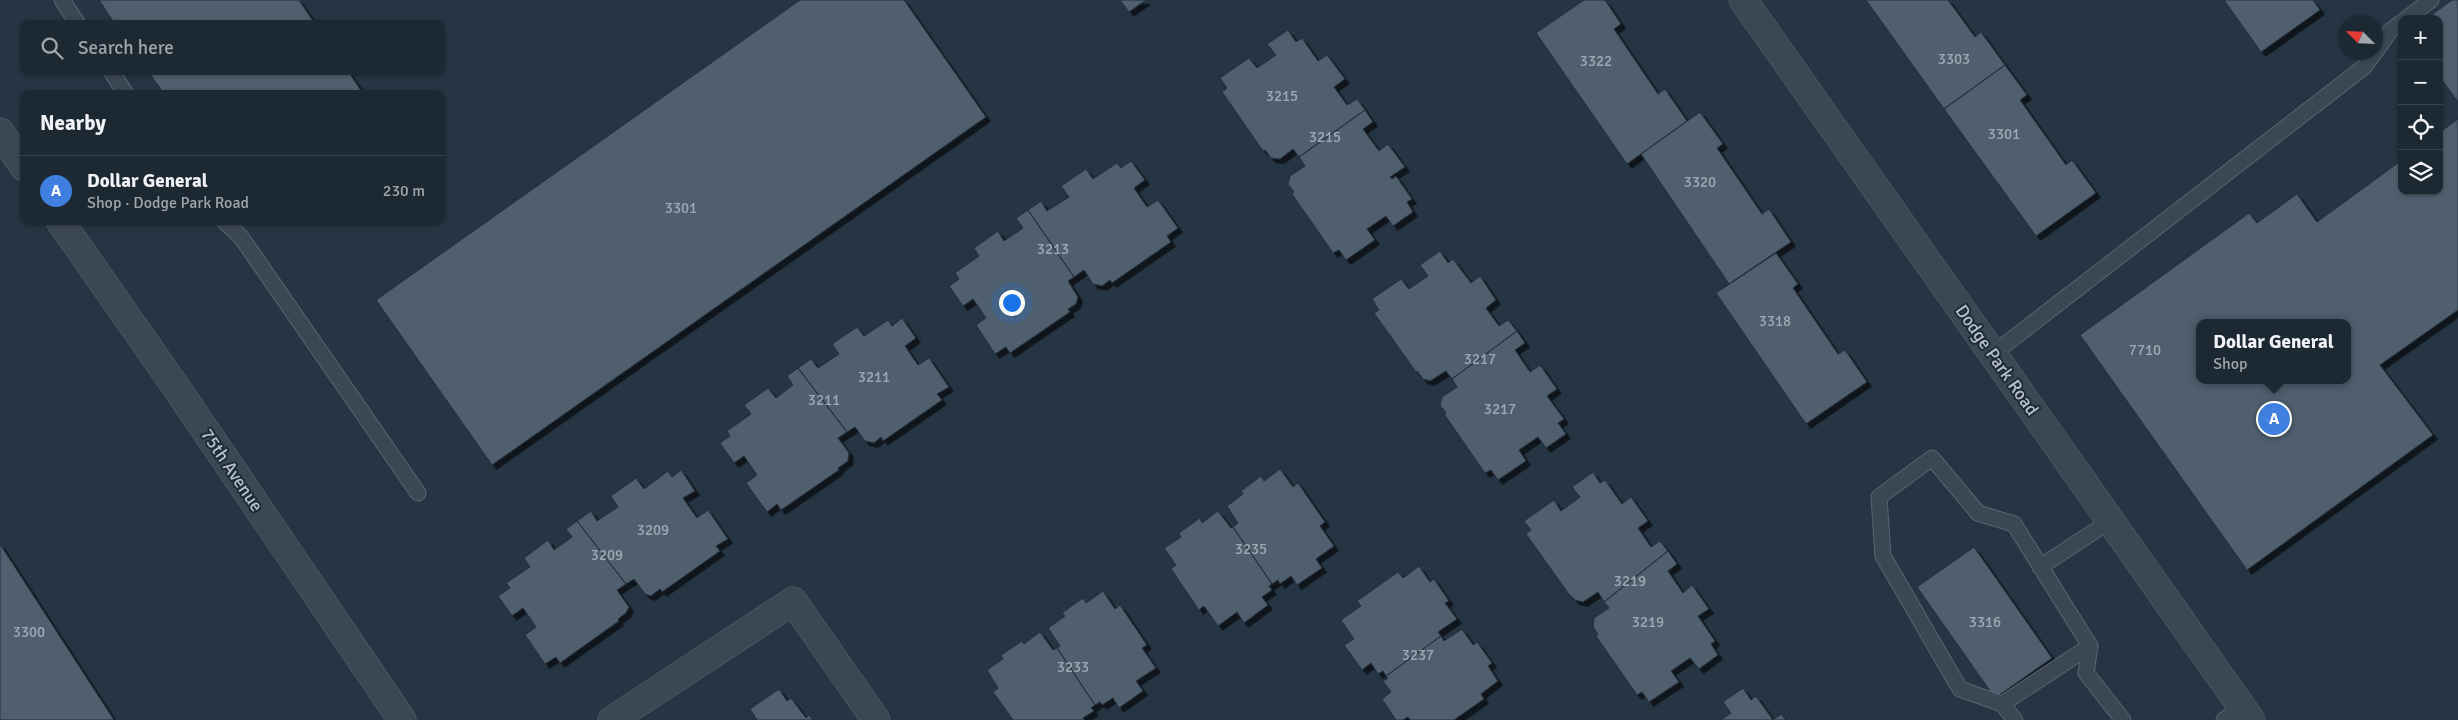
<!DOCTYPE html>
<html lang="en">
<head>
<meta charset="utf-8">
<style>
	:root { --surface:#1c2832; --page:#25303a; --text:#f1f3f6; --muted:#a0a6ac; --line:#3a444d; --accent:#bca0f2 }
	body { margin:0; font-family:Signika,sans-serif; background:var(--page); color:var(--text) }
	.controls { position:absolute; right:15px; top:15px; display:grid; overflow:hidden; border-radius:10px; box-shadow:0 1px 4px #0004 }
	.controls button { width:45px; height:45px; display:grid; place-items:center; padding:0; border:0; border-bottom:1px solid var(--line); background:var(--surface); color:var(--text); font:25px sans-serif }
	.compass { position:absolute; left:2338px; top:15px; width:45px; height:45px; border-radius:50%; background:var(--surface); box-shadow:0 1px 4px #0004; rotate:294deg }
	.you { position:absolute; left:1011px; top:302px; width:18px; height:18px; margin:-12px; border:4px solid #fff; border-radius:50%; background:#1a73e8; box-shadow:0 0 0 8px #1a73e833 }
	.badge { display:grid; place-items:center; width:32px; height:32px; border-radius:50%; background:var(--accent); color:#fff; font-size:16px; font-weight:700 }
	.pin { position:absolute; translate:-50% -50%; border:2px solid #fff; box-shadow:0 1px 5px #0006 }
	.popup { position:absolute; left:2196px; top:319px; width:155px; height:65px; box-sizing:border-box; display:grid; place-content:center; border-radius:10px; background:var(--surface); filter:drop-shadow(0 1px 4px #0005); font-size:16px; white-space:nowrap; color:var(--muted) }
	.popup b { font-size:19px; color:var(--text) }
	.popup::after { content:''; position:absolute; left:50%; top:100%; margin-left:-10px; border:10px solid transparent; border-top-color:var(--surface) }
	.list { margin:0; padding:0; list-style:none }
	h2 { display:flex; justify-content:space-between; align-items:center; height:65px; margin:0; padding:0 20px; font-size:21px }
	h2 small { font-size:16px; font-weight:400; color:var(--muted) }
	.list li { display:grid; grid-template-columns:32px 1fr auto; gap:15px; align-items:center; box-sizing:border-box; height:70px; padding:0 20px; border-top:1px solid var(--line) }
	.list b { display:block; font-size:19px; white-space:nowrap }
	.list p { margin:0; font-size:16px; white-space:nowrap; color:var(--muted) }
	.list em { font-size:16px; font-style:normal; color:var(--muted) }
	.icon { flex:none; width:28px; height:28px; fill:none; stroke:currentColor; stroke-width:2; stroke-linecap:round; stroke-linejoin:round }
	.map { position:relative; flex:none; width:2458px; height:720px; overflow:hidden }
	.search { position:absolute; background:var(--surface); box-shadow:0 1px 4px #0004; left:20px; top:20px; width:425px; height:55px; display:flex; align-items:center; gap:12px; box-sizing:border-box; padding:0 18px; border-radius:10px; color:var(--muted); font-size:19px }
	.panel { position:absolute; background:var(--surface); box-shadow:0 1px 4px #0004; left:20px; top:90px; width:425px; height:135px; border-radius:10px }
	.map>svg:first-child { display:block }
	.building { fill:#4f5e6e; stroke:#222e3a; fill-rule:evenodd; filter:url(#shadow) }
	.lines { fill:none; stroke-linecap:round; stroke-linejoin:round }
	.service-casing { stroke:#596570; stroke-width:17 }
	.minor-casing { stroke:#596570; stroke-width:29 }
	.tertiary-casing { stroke:#596570; stroke-width:29 }
	.service { stroke:#3b4753; stroke-width:15 }
	.minor { stroke:#3b4753; stroke-width:28 }
	.tertiary { stroke:#3b4753; stroke-width:28 }
	.labels { text-anchor:middle; stroke-width:4; stroke-linejoin:round; paint-order:stroke }
	.number-label { font-size:15px; fill:#9ea9b4 }
	.street-label { font-size:18px; fill:#b8c2cc; stroke:#1f2c38 }
</style>
</head>
<body>
<div class="map">
<svg width="2458" height="720" viewBox="0 0 2458 720">
	<defs>
		<filter id="shadow"><feDropShadow dx="4.5" dy="4.5" stdDeviation="0" flood-color="#0009"/></filter>
	</defs>
	<rect width="100%" height="100%" fill="#263543"/>
	<path class="building" d="M 99,0 L 299,0 L 315,24 L 115,24 Z
		M 800,0 L 904,0 L 986,117 L 492,465 L 376,300 Z
		M 1120,0 L 1146,0 L 1129,12 Z
		M 1584,0 L 1605,0 L 1621,24 L 1614,29 L 1658,94 L 1665,89 L 1687,121 L 1627,164 L 1536,33 Z
		M 1866,0 L 1948,0 L 1975,37 L 1981,32 L 2005,65 L 1944,109 Z
		M 2224,0 L 2313,0 L 2320,10 L 2261,52 Z
		M 2452,0 L 2458,0 L 2458,102 L 2439,76 L 2439,19 L 2426,19 Z
		M 1288,30 L 1296,42 L 1302,38 L 1318,61 L 1327,55 L 1345,79 L 1334,87 L 1347,105 L 1357,99 L 1365,110 L 1299,157 L 1293,149 L 1280,159 L 1271,158 L 1265,150 L 1263,151 L 1222,92 L 1227,88 L 1220,78 L 1249,58 L 1257,68 L 1276,55 L 1267,44 Z
		M 2005,65 L 2027,95 L 2020,100 L 2066,165 L 2072,160 L 2096,193 L 2036,236 L 1944,109 Z
		M 148,71 L 348,71 L 362,92 L 164,94 Z
		M 1365,110 L 1373,122 L 1363,129 L 1379,151 L 1388,144 L 1405,167 L 1390,177 L 1392,179 L 1396,176 L 1412,199 L 1407,202 L 1413,212 L 1393,226 L 1386,216 L 1367,229 L 1375,240 L 1346,260 L 1339,250 L 1333,253 L 1292,194 L 1294,192 L 1288,184 L 1290,176 L 1305,166 L 1299,157 Z
		M 1700,112 L 1723,144 L 1717,148 L 1762,214 L 1769,209 L 1791,242 L 1729,284 L 1641,154 Z
		M 2458,119 L 2458,310 L 2380,365 L 2433,435 L 2247,570 L 2080,335 L 2249,213 L 2257,223 L 2297,194 L 2317,222 L 2402,160 L 2402,191 L 2439,191 L 2439,133 ZM 2200,323 L 2348,323 L 2348,380 L 2200,380 Z
		M 1131,161 L 1145,180 L 1134,188 L 1147,207 L 1158,200 L 1178,228 L 1167,236 L 1171,242 L 1112,283 L 1110,280 L 1102,286 L 1093,284 L 1084,270 L 1074,277 L 1028,210 L 1041,201 L 1047,211 L 1069,197 L 1061,186 L 1086,169 L 1093,179 L 1117,163 L 1121,168 Z
		M 1028,210 L 1074,277 L 1068,281 L 1078,297 L 1076,304 L 1068,309 L 1070,312 L 1010,353 L 1006,347 L 995,354 L 976,325 L 986,318 L 973,299 L 963,306 L 949,286 L 959,279 L 955,273 L 979,256 L 974,248 L 998,231 L 1004,241 L 1023,228 L 1016,218 Z
		M 1440,251 L 1448,263 L 1453,259 L 1471,283 L 1480,276 L 1496,300 L 1486,308 L 1499,326 L 1508,320 L 1517,331 L 1452,379 L 1446,371 L 1430,381 L 1423,379 L 1417,371 L 1416,372 L 1374,313 L 1379,310 L 1372,299 L 1401,279 L 1409,289 L 1428,276 L 1420,265 Z
		M 1776,253 L 1798,284 L 1793,288 L 1838,354 L 1845,350 L 1867,382 L 1806,424 L 1716,293 Z
		M 902,318 L 916,338 L 905,346 L 918,365 L 929,358 L 949,387 L 937,394 L 942,400 L 883,441 L 881,437 L 874,443 L 865,441 L 855,427 L 847,432 L 798,368 L 811,359 L 818,368 L 839,354 L 832,344 L 857,327 L 864,336 L 888,320 L 892,326 Z
		M 1517,331 L 1525,343 L 1515,350 L 1530,372 L 1540,365 L 1557,389 L 1547,396 L 1564,419 L 1558,423 L 1566,434 L 1546,448 L 1538,437 L 1519,450 L 1526,461 L 1498,480 L 1491,470 L 1485,473 L 1444,414 L 1446,413 L 1440,405 L 1442,397 L 1457,387 L 1452,379 Z
		M 798,368 L 847,432 L 838,438 L 849,453 L 848,461 L 838,468 L 839,470 L 781,510 L 777,504 L 767,512 L 746,483 L 757,475 L 744,456 L 734,463 L 720,443 L 730,436 L 727,431 L 751,414 L 744,405 L 768,388 L 776,398 L 793,385 L 787,376 Z
		M 1280,469 L 1293,487 L 1298,483 L 1325,522 L 1320,526 L 1334,546 L 1316,559 L 1322,568 L 1297,585 L 1291,576 L 1280,584 L 1278,580 L 1272,584 L 1233,527 L 1238,523 L 1227,506 L 1243,494 L 1241,491 L 1261,476 L 1264,481 Z
		M 681,470 L 695,491 L 683,498 L 697,518 L 708,510 L 728,539 L 716,546 L 720,551 L 662,592 L 660,589 L 651,596 L 645,594 L 634,579 L 626,584 L 577,521 L 591,511 L 597,521 L 618,507 L 611,496 L 636,478 L 644,489 L 668,471 L 672,477 Z
		M 1593,472 L 1600,483 L 1605,480 L 1622,504 L 1631,497 L 1648,521 L 1638,528 L 1651,547 L 1660,541 L 1668,551 L 1604,602 L 1598,592 L 1583,602 L 1575,600 L 1568,593 L 1526,534 L 1531,530 L 1524,521 L 1554,500 L 1561,511 L 1580,497 L 1572,487 Z
		M 1218,511 L 1231,528 L 1233,527 L 1272,584 L 1269,586 L 1272,590 L 1262,597 L 1268,605 L 1244,623 L 1237,612 L 1218,626 L 1204,606 L 1199,610 L 1171,569 L 1176,565 L 1164,548 L 1181,537 L 1179,533 L 1200,518 L 1202,523 Z
		M 577,521 L 626,584 L 617,590 L 629,607 L 626,613 L 618,619 L 619,621 L 560,663 L 556,657 L 545,664 L 525,635 L 536,627 L 523,608 L 512,616 L 498,596 L 510,588 L 506,583 L 530,567 L 524,558 L 548,540 L 554,550 L 572,537 L 566,529 Z
		M 0,544 L 114,720 L 0,720 Z
		M 1974,547 L 2052,658 L 1995,698 L 1917,587 Z
		M 1668,551 L 1677,564 L 1668,571 L 1683,593 L 1692,585 L 1709,609 L 1698,616 L 1715,641 L 1711,644 L 1718,655 L 1699,669 L 1690,658 L 1671,671 L 1679,682 L 1649,702 L 1642,692 L 1637,695 L 1596,636 L 1598,634 L 1593,627 L 1594,618 L 1609,608 L 1604,602 Z
		M 1419,566 L 1430,582 L 1434,579 L 1449,601 L 1445,603 L 1457,619 L 1438,632 L 1441,636 L 1386,676 L 1383,671 L 1378,674 L 1371,663 L 1362,670 L 1344,645 L 1354,639 L 1341,620 L 1361,606 L 1357,601 L 1398,572 L 1403,578 Z
		M 1103,591 L 1115,609 L 1120,605 L 1147,645 L 1142,648 L 1156,668 L 1136,681 L 1143,691 L 1119,708 L 1113,698 L 1102,705 L 1100,702 L 1095,705 L 1057,648 L 1060,646 L 1048,628 L 1065,616 L 1062,613 L 1083,598 L 1086,603 Z
		M 1462,629 L 1473,645 L 1477,642 L 1492,663 L 1488,666 L 1498,681 L 1481,694 L 1484,699 L 1454,720 L 1410,720 L 1408,717 L 1403,720 L 1396,720 L 1382,699 L 1391,692 L 1383,681 L 1388,678 L 1386,676 L 1441,636 L 1444,641 Z
		M 1040,632 L 1053,650 L 1057,648 L 1095,705 L 1091,708 L 1094,711 L 1083,718 L 1085,720 L 1013,720 L 993,692 L 998,688 L 987,670 L 1003,659 L 1001,655 L 1022,641 L 1024,644 Z
		M 1743,688 L 1751,700 L 1756,696 L 1773,720 L 1781,714 L 1786,720 L 1721,720 L 1731,713 L 1723,702 Z
		M 779,689 L 787,701 L 791,698 L 806,718 L 809,715 L 813,720 L 757,720 L 750,709 Z"/>
	<g class="lines">
		<g class="service-casing">
			<path id="service" d="M 62,0 L 78,24
				M 2406,19 L 2431,0
				M 2376,51 L 2390,31 L 2402,22
				M 111,71 L 126,94
				M 224,221 L 241,237 L 418,493
				M 1993,354 L 2364,67 L 2375,52
				M 2040,567 L 2110,521
				M 2002,704 L 2090,646
				M 2015,720 L 2002,704 L 1960,689 L 1883,556 L 1879,497 L 1932,458 L 1978,513 L 2014,524 L 2090,646 L 2086,673 L 2123,720
				M 2224,720 L 2242,707"/>
		</g>
		<g class="minor-casing">
			<path id="minor" d="M 1743,0 L 2251,720
				M 612,720 L 793,601 L 876,720"/>
		</g>
		<g class="tertiary-casing">
			<path id="tertiary" d="M 0,132 L 24,167
				M 60,221 L 178,390 L 402,720"/>
		</g>
		<use href="#service" class="service"/>
		<use href="#minor" class="minor"/>
		<use href="#tertiary" class="tertiary"/>
	</g>
	<g class="labels">
		<g class="number-label">
			<text x="1954" y="64">3303</text>
			<text x="1596" y="66">3322</text>
			<text x="1282" y="101">3215</text>
			<text x="2004" y="139">3301</text>
			<text x="1325" y="142">3215</text>
			<text x="1700" y="187">3320</text>
			<text x="681" y="213">3301</text>
			<text x="1053" y="254">3213</text>
			<text x="1775" y="326">3318</text>
			<text x="2145" y="355">7710</text>
			<text x="1480" y="364">3217</text>
			<text x="874" y="382">3211</text>
			<text x="824" y="405">3211</text>
			<text x="1500" y="414">3217</text>
			<text x="653" y="535">3209</text>
			<text x="1251" y="554">3235</text>
			<text x="607" y="560">3209</text>
			<text x="1630" y="586">3219</text>
			<text x="1648" y="627">3219</text>
			<text x="1985" y="627">3316</text>
			<text x="29" y="637">3300</text>
			<text x="1418" y="660">3237</text>
			<text x="1073" y="672">3233</text>
		</g>
		<g class="street-label">
			<text transform="translate(1997 360) rotate(55)" y="6">Dodge Park Road</text>
			<text transform="translate(232 470) rotate(56)" y="6">75th Avenue</text>
		</g>
	</g>
</svg>
<div class="controls">
<button>+</button>
<button>−</button>
<button><svg class="icon" aria-label="locate" viewBox="0 0 24 24"><circle cx="12" cy="12" r="6"/><path d="M12 2v4M12 18v4M2 12h4M18 12h4"/></svg></button>
<button><svg class="icon" aria-label="layers" viewBox="0 0 24 24"><path d="M12 4l9 5-9 5-9-5zM3 14l9 5 9-5"/></svg></button>
</div>
<svg class="compass" viewBox="-18 -18 36 36"><path d="M0-13l5 13h-10z" fill="#e53935"/><path d="M0 13l5-13h-10z" fill="#a0a6ac"/></svg>
<div class="you"></div>
<div class="pin badge" style="left:2274px;top:419px;background:#3f7fe0">A</div>
<div class="popup"><b>Dollar General</b>Shop</div>
<div class="search"><svg class="icon" aria-label="search" viewBox="0 0 24 24"><circle cx="10" cy="10" r="6"/><path d="M15 15l6 6"/></svg>Search here</div>
<section class="panel">
<h2>Nearby<small></small></h2>
<ul class="list">
<li><span class="badge" style="background:#3f7fe0">A</span><div><b>Dollar General</b><p>Shop · Dodge Park Road</p></div><em>230 m</em></li>
</ul>
</section>
</div>
</body>
</html>
